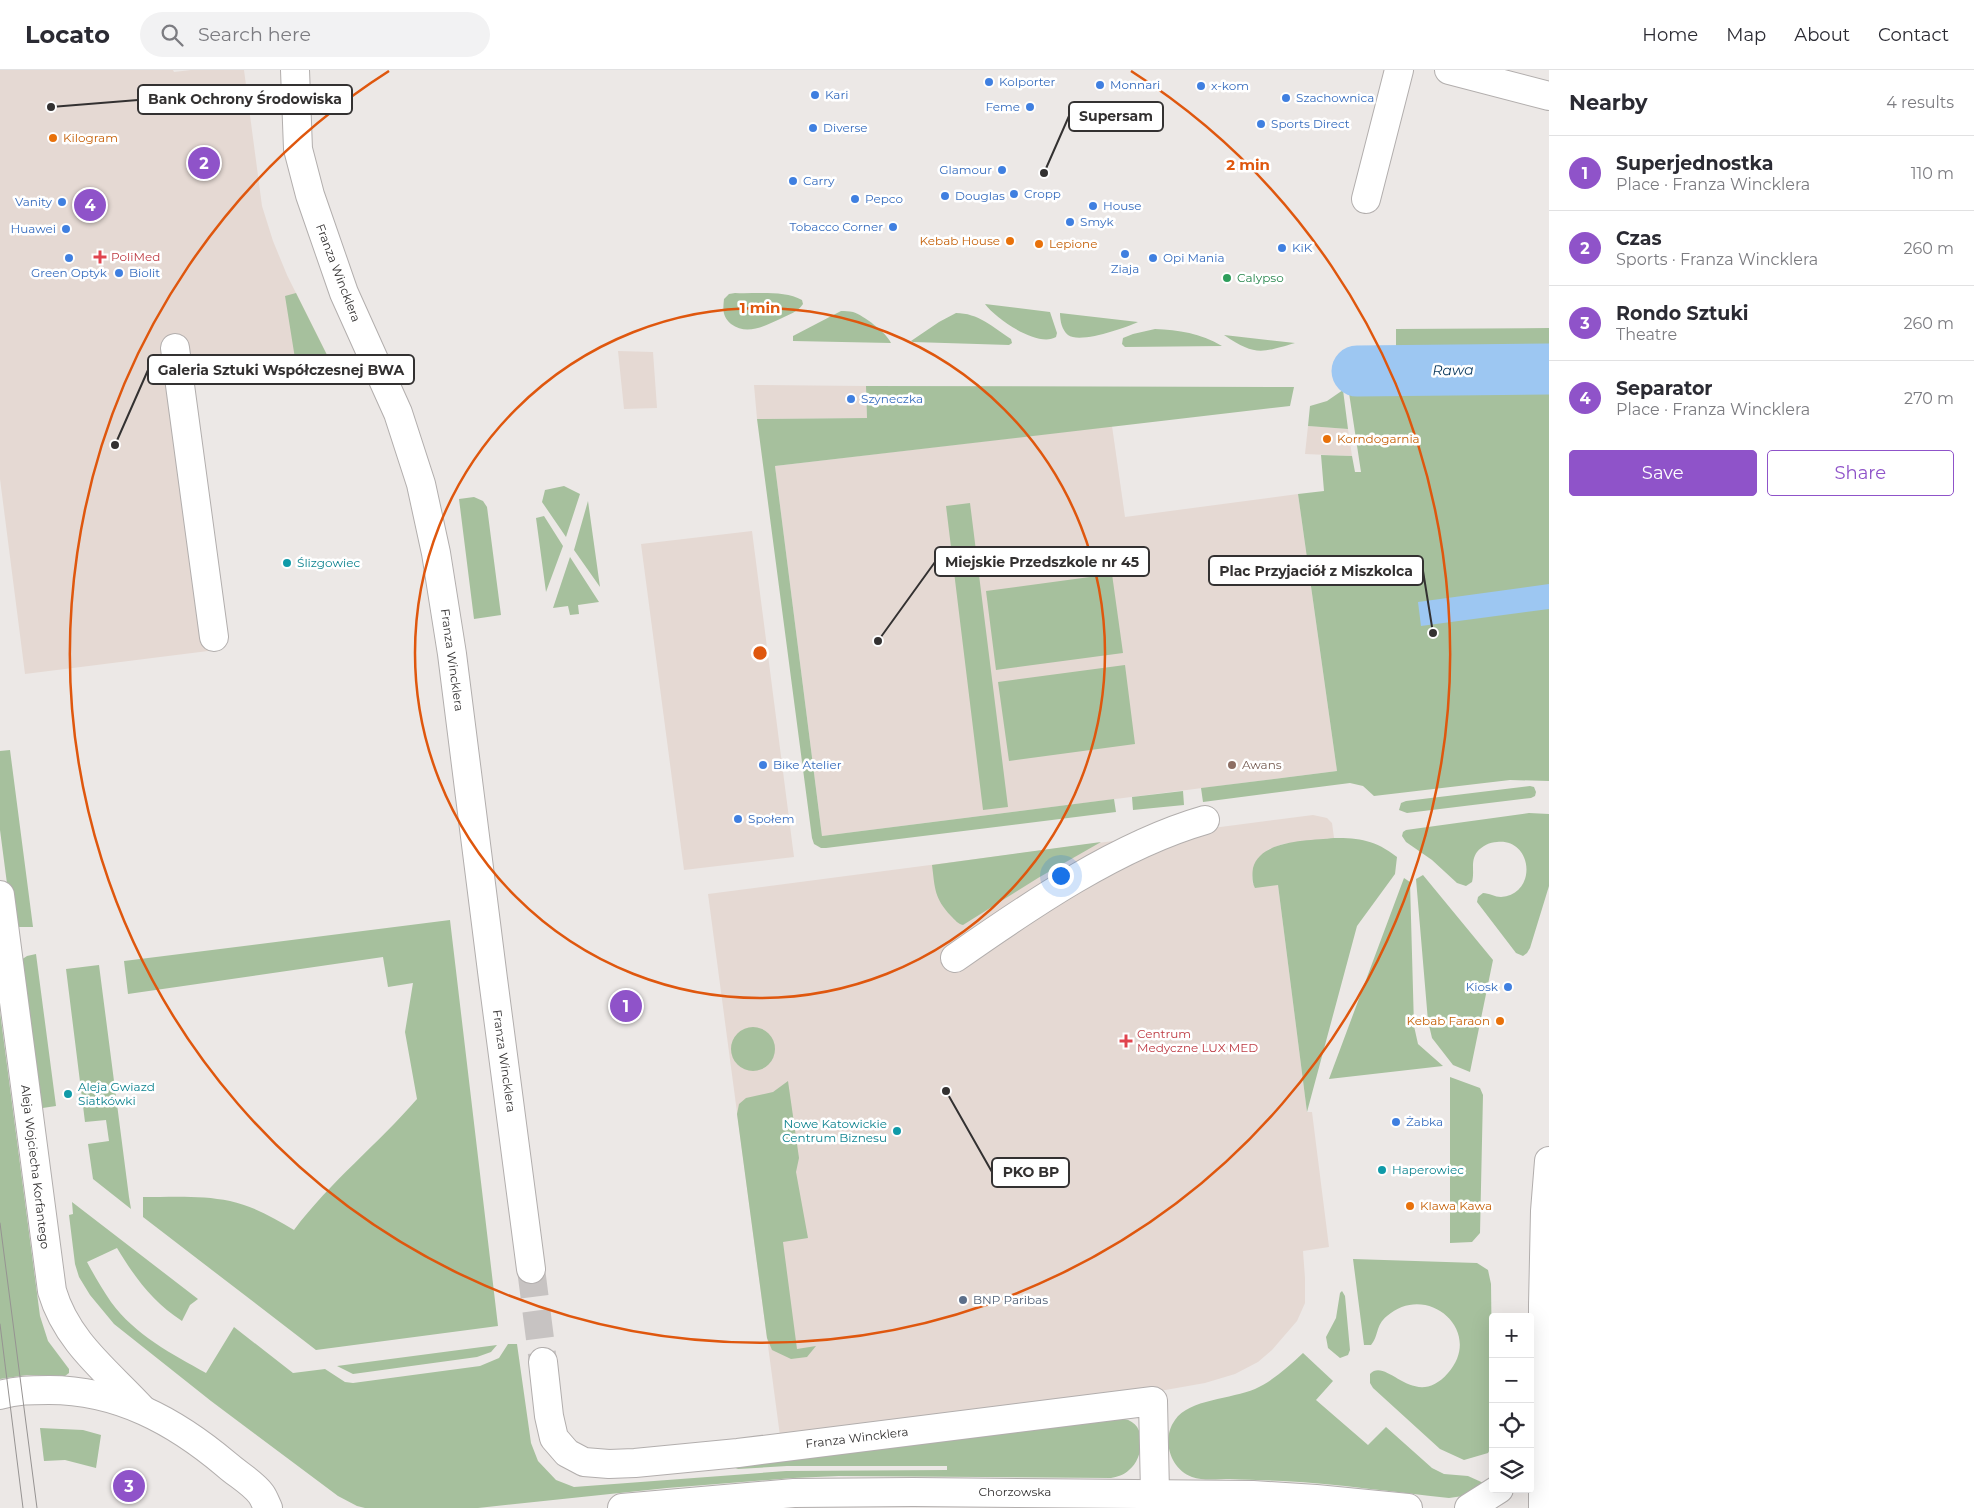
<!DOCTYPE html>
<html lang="en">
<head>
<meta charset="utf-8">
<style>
	:root { --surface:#fff; --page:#f2f2f3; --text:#2b2b33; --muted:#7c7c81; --line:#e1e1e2; --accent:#8f53c9 }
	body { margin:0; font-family:Montserrat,sans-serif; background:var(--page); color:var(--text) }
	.controls { position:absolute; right:15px; bottom:15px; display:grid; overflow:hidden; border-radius:5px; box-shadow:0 5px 20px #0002 }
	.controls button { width:45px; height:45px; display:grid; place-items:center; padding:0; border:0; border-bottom:1px solid var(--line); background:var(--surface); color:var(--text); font:25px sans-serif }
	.you { position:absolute; left:1060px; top:805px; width:18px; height:18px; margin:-12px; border:4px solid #fff; border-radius:50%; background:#1a73e8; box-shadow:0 0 0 8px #1a73e833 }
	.badge { display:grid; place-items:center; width:32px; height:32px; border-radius:50%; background:var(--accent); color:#fff; font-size:16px; font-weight:700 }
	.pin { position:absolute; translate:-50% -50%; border:2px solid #fff; box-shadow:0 1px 5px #0006 }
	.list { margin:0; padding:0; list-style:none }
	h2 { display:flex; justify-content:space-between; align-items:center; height:65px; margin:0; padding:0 20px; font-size:21px }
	h2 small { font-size:16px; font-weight:400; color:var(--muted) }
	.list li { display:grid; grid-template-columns:32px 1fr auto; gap:15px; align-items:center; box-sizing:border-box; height:75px; padding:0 20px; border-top:1px solid var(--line) }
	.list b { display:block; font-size:19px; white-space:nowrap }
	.list p { margin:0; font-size:16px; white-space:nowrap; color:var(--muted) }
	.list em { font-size:16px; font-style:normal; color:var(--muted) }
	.actions { display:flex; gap:10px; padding:15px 20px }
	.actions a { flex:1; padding:11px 0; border:1px solid var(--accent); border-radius:5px; text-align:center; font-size:18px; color:var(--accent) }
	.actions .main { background:var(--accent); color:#fff }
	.icon { flex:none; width:28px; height:28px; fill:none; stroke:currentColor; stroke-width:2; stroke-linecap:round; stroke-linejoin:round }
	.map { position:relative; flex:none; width:1549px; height:1438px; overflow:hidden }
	header { display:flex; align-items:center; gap:30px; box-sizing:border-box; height:70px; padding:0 25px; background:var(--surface); border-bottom:1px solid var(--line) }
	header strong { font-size:24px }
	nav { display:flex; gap:28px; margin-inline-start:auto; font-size:18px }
	.search { width:350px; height:45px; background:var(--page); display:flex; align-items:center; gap:12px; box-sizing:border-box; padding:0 18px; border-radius:28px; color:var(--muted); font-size:19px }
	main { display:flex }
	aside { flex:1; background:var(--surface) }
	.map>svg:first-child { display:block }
	.built { fill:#e5d9d3 }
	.green { fill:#a6c09d }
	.water { fill:#9dc7f2 }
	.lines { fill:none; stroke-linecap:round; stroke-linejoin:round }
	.river { stroke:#9dc7f2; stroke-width:51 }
	.minor-tunnel { stroke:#c7c3c2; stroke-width:28; stroke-dasharray:28 14; stroke-linecap:butt }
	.minor-casing { stroke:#b2aead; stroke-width:30 }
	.major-casing { stroke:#b2aead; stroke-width:30 }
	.minor { stroke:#fff; stroke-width:28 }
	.major { stroke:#fff; stroke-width:28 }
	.tram { stroke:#969392; stroke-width:1 }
	.ring { fill:none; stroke:#df570e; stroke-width:2.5 }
	.shop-dot { fill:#3f7fe0; stroke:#fff; stroke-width:2 }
	.food-dot { fill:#e8710a; stroke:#fff; stroke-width:2 }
	.health-dot { fill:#e0444e; stroke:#fff; stroke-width:2 }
	.leisure-dot { fill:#2e9e5b; stroke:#fff; stroke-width:2 }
	.culture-dot { fill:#0f9aa8; stroke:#fff; stroke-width:2 }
	.education-dot { fill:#8d6e63; stroke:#fff; stroke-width:2 }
	.service-dot { fill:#5c6f8a; stroke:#fff; stroke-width:2 }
	.labels { text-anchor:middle; stroke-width:5; stroke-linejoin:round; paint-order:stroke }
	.shop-label { font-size:12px; fill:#366cbe; stroke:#fff; text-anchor:start }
	.food-label { font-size:12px; fill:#c56008; stroke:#fff; text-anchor:start }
	.health-label { font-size:12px; fill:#be3a42; stroke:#fff; text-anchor:start }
	.street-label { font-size:12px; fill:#333131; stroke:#fff }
	.leisure-label { font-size:12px; fill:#27864d; stroke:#fff; text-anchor:start }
	.culture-label { font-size:12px; fill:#0d838f; stroke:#fff; text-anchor:start }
	.education-label { font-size:12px; fill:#785e54; stroke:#fff; text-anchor:start }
	.service-label { font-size:12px; fill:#4e5e75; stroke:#fff; text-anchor:start }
	.water-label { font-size:14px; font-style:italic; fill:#04355c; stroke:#fff }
	.centre { fill:#df570e; stroke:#fff; stroke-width:2.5 }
	.ring-label { font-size:15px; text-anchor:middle; font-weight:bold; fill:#df570e; stroke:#fff; stroke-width:5; stroke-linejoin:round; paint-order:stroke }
	.leader { fill:none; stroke:#333131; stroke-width:2 }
	.callout-dot { fill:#333131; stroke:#fff; stroke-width:2 }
	.callout { fill:#fff; stroke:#333131; stroke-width:2 }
	.callout-label { font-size:14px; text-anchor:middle; font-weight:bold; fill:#333131 }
</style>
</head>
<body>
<header>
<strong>Locato</strong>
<div class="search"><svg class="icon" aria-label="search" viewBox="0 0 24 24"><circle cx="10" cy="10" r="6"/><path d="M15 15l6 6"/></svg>Search here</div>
<nav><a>Home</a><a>Map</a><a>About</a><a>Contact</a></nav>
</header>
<main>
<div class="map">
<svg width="1549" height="1438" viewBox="0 0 1549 1438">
	<rect width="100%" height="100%" fill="#ece8e6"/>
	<path class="built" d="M 0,0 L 173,0 L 174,2 L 191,0 L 244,0 L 262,136 L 273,171 L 287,205 L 333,297 L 228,311 L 220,312 L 219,308 L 180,314 L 216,580 L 25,604 L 0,409 Z
		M 618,281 L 653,282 L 657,338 L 624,339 Z
		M 754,315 L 866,316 L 867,348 L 757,349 Z
		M 1112,356 L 1125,447 L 1298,424 L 1337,701 L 822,766 L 775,396 Z
		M 1308,356 L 1348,359 L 1352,386 L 1305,384 Z
		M 752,461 L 794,787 L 684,800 L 641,474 Z
		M 1313,745 L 1327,748 L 1332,753 L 1334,768 L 1283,774 L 1269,779 L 1256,792 L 1252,807 L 1253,814 L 1278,815 L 1307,1042 L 1312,1042 L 1329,1177 L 1303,1181 L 1305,1208 L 1305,1233 L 1297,1251 L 1272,1280 L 1258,1292 L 1235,1304 L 1205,1313 L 1154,1322 L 780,1366 L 708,824 Z"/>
	<path class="green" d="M 296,223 L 333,297 L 297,301 L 285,226 Z
		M 735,223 C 756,224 784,220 802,230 L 803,234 C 798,242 788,245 780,249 C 764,256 747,266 731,254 C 722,246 723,239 724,229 L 729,224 Z
		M 985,234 L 1050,242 L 1057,263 L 1056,267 C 1038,278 996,249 985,234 Z
		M 841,241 C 845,241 849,241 853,242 C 863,245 887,263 891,273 L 793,271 L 793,266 Z
		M 956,243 C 978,243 993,257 1011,269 L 1012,273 L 1009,275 L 913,272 L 911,271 L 939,252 Z
		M 1060,243 L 1138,252 C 1125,258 1080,274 1068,265 C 1062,260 1060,251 1060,243 Z
		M 1549,258 L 1549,283 L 1396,284 L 1396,259 Z
		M 1155,259 C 1179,260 1200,263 1222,276 L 1125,277 L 1122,274 L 1123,268 L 1133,264 Z
		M 1224,265 L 1295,273 C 1261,283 1255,286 1224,265 Z
		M 866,316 L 1294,317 L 1290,336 L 775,396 L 822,766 L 1114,729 L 1116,742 L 826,778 L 821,778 L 814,774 L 812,768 L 757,349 L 867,348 Z
		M 1343,320 L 1348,359 L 1308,356 L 1310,336 L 1327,331 Z
		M 1549,321 L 1549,711 L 1510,710 L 1374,726 L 1363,716 L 1350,713 L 1203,732 L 1201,718 L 1337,701 L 1298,424 L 1324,421 L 1321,385 L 1352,386 L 1355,402 L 1361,402 L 1349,323 Z
		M 564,416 L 580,424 L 566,467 L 542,432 L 545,420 Z
		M 474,427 L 483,431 L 487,437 L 501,545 L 474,549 L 459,429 Z
		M 588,431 L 600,517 L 574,480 Z
		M 970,433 L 1008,737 L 983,740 L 946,436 Z
		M 544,446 L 563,476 L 546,522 L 536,448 Z
		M 570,487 L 599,532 L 578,535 L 579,544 L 570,545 L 568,536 L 553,538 Z
		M 1112,504 L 1123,583 L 996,600 L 986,521 Z
		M 1125,595 L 1135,674 L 1009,691 L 998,612 Z
		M 10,680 L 33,857 L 17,857 L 12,852 L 0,760 L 0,681 Z
		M 1530,716 L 1534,717 L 1536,722 L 1535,726 L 1531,728 L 1407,743 L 1399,740 L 1401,733 L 1406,731 Z
		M 1183,721 L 1184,735 L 1133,740 L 1132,727 Z
		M 1529,743 L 1549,744 L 1549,816 L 1530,878 L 1527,883 L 1523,886 L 1516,883 L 1477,832 L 1478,827 L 1483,823 C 1489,823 1495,827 1501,827 C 1538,824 1533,768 1497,772 C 1490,772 1482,776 1477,782 C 1470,792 1475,801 1472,812 L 1466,816 L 1457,813 L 1432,790 L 1406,772 L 1402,766 L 1403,762 L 1406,760 Z
		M 1334,768 C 1360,768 1375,770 1397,787 L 1395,804 L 1357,856 L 1307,1042 L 1278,815 L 1255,818 C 1252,812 1252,805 1253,798 C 1261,769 1309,771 1334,768 Z
		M 1101,772 L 1038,808 L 963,855 C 958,854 955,850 951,846 C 934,828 935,818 932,795 Z
		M 1423,805 L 1493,890 L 1470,1002 L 1453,995 L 1432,968 L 1428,951 L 1416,809 Z
		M 1404,808 L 1410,812 L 1414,956 L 1418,974 L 1443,996 L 1329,1009 Z
		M 450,850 L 498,1256 L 316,1280 L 143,1147 L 143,1127 C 171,1127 202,1125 230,1131 C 253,1136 274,1148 294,1160 C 330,1112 378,1074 417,1029 L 405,962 L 413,913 L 388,917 L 383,887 L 128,924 L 124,891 Z
		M 36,884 L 56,1036 L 36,1039 L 21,890 L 27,886 Z
		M 99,895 L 129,1127 L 131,1139 L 93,1109 L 88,1074 L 109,1071 L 106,1050 L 85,1052 L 66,899 Z
		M 0,942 L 40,1246 L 48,1271 L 69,1299 L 69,1303 L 65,1306 L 27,1305 L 0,1309 Z
		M731 979a22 22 0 1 1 44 0a22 22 0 1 1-44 0Z
		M 1450,1007 L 1480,1018 L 1483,1025 L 1480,1163 L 1472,1172 L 1450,1173 Z
		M 788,1011 L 799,1088 L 796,1102 L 808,1168 L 783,1172 L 797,1279 L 816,1276 L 807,1287 L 791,1289 L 772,1280 L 767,1268 L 737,1044 L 739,1034 L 746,1028 L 773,1022 Z
		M 72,1132 L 198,1229 L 190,1235 L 182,1251 C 153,1232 135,1208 117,1178 L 87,1192 C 94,1205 102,1219 111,1232 C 135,1265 172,1284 206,1303 L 234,1257 L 293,1303 L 325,1299 L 345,1312 L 353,1313 L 480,1296 L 499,1288 L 508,1274 L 517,1274 L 531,1373 L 538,1391 L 556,1410 L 574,1417 L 786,1401 L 947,1400 L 947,1396 L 787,1396 L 738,1399 L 733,1397 L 1124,1349 C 1148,1353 1144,1388 1129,1400 C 1124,1405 1117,1407 1111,1408 L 839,1406 L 793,1408 L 667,1418 L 478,1438 L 365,1438 L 357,1436 L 338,1426 L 211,1331 L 114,1254 L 90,1225 L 79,1207 L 75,1194 L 69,1145 L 73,1144 Z
		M 1353,1189 L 1477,1193 L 1488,1200 L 1491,1214 L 1493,1374 L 1488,1383 L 1464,1390 L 1440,1379 L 1373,1318 L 1370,1313 L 1370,1304 C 1387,1286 1414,1342 1448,1303 C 1485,1261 1427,1211 1387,1246 C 1375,1256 1379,1266 1371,1275 L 1364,1275 Z
		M 1342,1221 L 1345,1226 L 1350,1280 L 1348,1285 L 1340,1288 L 1328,1278 L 1326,1267 L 1336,1248 L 1340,1223 Z
		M 497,1275 L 491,1282 L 477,1287 L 353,1304 L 337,1296 Z
		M 1303,1283 L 1333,1311 L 1316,1330 L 1368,1375 L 1386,1357 L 1432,1398 L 1444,1404 L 1468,1406 L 1488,1415 L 1470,1425 L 1449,1428 C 1394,1422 1338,1414 1283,1411 C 1265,1410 1247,1410 1230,1409 C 1218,1409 1203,1411 1192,1407 C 1170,1399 1161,1369 1175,1350 C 1189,1329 1232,1329 1255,1319 C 1274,1310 1288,1297 1303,1283 Z
		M 40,1358 L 83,1360 L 101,1365 L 96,1398 L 65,1390 L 44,1391 Z"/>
	<path class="water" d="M 1363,291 L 1549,293 L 1549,302 L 1363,304 Z
		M 1549,514 L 1549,539 L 1421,556 L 1418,532 Z"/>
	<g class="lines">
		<path class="river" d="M 1357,301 L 1549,299"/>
		<path class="minor-tunnel" d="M 531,1199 L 543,1292"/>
		<g class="minor-casing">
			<path id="minor" d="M 295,0 L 298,79 L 310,125 L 344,223 L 398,343 L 421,414 L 436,483 L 452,584 L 493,909 L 531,1199
				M 1449,0 L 1549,26
				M 1366,129 L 1399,0
				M 175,278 L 214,567
				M 0,825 L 52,1221 C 67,1272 107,1301 142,1339
				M 955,888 C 1029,836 1118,775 1205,750
				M 543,1292 L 549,1346 L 554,1368 L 567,1383 L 584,1392 L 609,1394 L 635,1393 L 738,1383 L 1153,1331 L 1155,1423
				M 1469,1438 L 1499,1419
				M 1543,1438 L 1543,1235 L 1545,1141 L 1549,1091"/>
		</g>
		<g class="major-casing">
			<path id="major" d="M 0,1325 C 16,1320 32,1320 49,1320 C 118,1320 175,1351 227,1395 C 237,1404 253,1413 261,1424 C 264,1428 266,1434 268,1438
				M 622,1438 L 794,1423 L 913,1422 L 1253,1425 L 1316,1429 L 1408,1438"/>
		</g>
		<use href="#minor" class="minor"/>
		<use href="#major" class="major"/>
		<path class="tram" d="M 0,1153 L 37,1438
			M 0,1254 L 23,1438"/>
	</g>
	<g class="ring">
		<circle cx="760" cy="583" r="345"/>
		<path d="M1131 1A690 690 0 1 1 389 1"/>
	</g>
	<g class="shop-dot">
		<circle cx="989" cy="12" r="5"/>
		<circle cx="1100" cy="15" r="5"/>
		<circle cx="1201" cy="16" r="5"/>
		<circle cx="815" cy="25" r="5"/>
		<circle cx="1286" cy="28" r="5"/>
		<circle cx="1030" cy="37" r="5"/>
		<circle cx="1261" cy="54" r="5"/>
		<circle cx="813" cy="58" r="5"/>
		<circle cx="1002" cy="100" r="5"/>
		<circle cx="793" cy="111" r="5"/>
		<circle cx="1014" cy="124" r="5"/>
		<circle cx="945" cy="126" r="5"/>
		<circle cx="855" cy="129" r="5"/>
		<circle cx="62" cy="132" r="5"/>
		<circle cx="1093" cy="136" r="5"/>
		<circle cx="1070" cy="152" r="5"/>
		<circle cx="893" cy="157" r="5"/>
		<circle cx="66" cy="159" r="5"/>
		<circle cx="1282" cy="178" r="5"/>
		<circle cx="1125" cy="184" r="5"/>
		<circle cx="69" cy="188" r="5"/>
		<circle cx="1153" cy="188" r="5"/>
		<circle cx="119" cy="203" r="5"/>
		<circle cx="851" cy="329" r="5"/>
		<circle cx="763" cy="695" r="5"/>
		<circle cx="738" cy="749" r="5"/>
		<circle cx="1508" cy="917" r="5"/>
		<circle cx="1396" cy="1052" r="5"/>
	</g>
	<g class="food-dot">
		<circle cx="53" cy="68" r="5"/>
		<circle cx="1010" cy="171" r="5"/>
		<circle cx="1039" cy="174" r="5"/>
		<circle cx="1327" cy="369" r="5"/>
		<circle cx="1500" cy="951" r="5"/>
		<circle cx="1410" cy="1136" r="5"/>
	</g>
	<g class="health-dot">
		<path d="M97.5 179.5h5v5h5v5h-5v5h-5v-5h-5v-5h5z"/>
		<path d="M1123.5 963.5h5v5h5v5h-5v5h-5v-5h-5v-5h5z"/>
	</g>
	<circle class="leisure-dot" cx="1227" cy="208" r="5"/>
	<g class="culture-dot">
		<circle cx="287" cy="493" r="5"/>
		<circle cx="68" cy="1024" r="5"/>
		<circle cx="897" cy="1061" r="5"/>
		<circle cx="1382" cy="1100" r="5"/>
	</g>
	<circle class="education-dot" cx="1232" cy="695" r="5"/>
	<circle class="service-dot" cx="963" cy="1230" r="5"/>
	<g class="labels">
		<g class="shop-label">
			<text x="999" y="16">Kolporter</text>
			<text x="1110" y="19">Monnari</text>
			<text x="1211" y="20">x-kom</text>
			<text x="825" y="29">Kari</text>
			<text x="1296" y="32">Szachownica</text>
			<text x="1020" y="41" text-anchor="end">Feme</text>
			<text x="1271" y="58">Sports Direct</text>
			<text x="823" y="62">Diverse</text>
			<text x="992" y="104" text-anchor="end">Glamour</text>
			<text x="803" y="115">Carry</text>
			<text x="1024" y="128">Cropp</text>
			<text x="955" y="130">Douglas</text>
			<text x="865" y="133">Pepco</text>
			<text x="52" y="136" text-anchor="end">Vanity</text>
			<text x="1103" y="140">House</text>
			<text x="1080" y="156">Smyk</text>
			<text x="883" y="161" text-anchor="end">Tobacco Corner</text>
			<text x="56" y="163" text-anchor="end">Huawei</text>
			<text x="1292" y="182">KiK</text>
			<text x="1163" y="192">Opi Mania</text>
			<text x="1125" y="203" text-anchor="middle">Ziaja</text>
			<text x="69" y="207" text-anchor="middle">Green Optyk</text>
			<text x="129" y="207">Biolit</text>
			<text x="861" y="333">Szyneczka</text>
			<text x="773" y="699">Bike Atelier</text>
			<text x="748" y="753">Społem</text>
			<text x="1498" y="921" text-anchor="end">Kiosk</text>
			<text x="1406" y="1056">Żabka</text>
		</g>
		<g class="food-label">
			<text x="63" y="72">Kilogram</text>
			<text x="1000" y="175" text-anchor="end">Kebab House</text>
			<text x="1049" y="178">Lepione</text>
			<text x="1337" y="373">Korndogarnia</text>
			<text x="1490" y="955" text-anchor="end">Kebab Faraon</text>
			<text x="1420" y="1140">Klawa Kawa</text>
		</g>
		<g class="health-label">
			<text x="111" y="191">PoliMed</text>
			<text x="1137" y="968">Centrum<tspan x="1137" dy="14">Medyczne LUX MED</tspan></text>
		</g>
		<g class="street-label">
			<text transform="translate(338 203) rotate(69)" y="4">Franza Wincklera</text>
			<text transform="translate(452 590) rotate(82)" y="4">Franza Wincklera</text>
			<text transform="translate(504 991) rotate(82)" y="4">Franza Wincklera</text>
			<text transform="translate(35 1097) rotate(83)" y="4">Aleja Wojciecha Korfantego</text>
			<text transform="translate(857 1368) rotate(-7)" y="4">Franza Wincklera</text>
			<text x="1015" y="1426">Chorzowska</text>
		</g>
		<g class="leisure-label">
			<text x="1237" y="212">Calypso</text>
		</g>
		<g class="culture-label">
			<text x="297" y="497">Ślizgowiec</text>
			<text x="78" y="1021">Aleja Gwiazd<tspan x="78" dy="14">Siatkówki</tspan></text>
			<text x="887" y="1058" text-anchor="end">Nowe Katowickie<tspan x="887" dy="14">Centrum Biznesu</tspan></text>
			<text x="1392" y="1104">Haperowiec</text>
		</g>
		<g class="education-label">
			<text x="1242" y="699">Awans</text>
		</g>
		<g class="service-label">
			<text x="973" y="1234">BNP Paribas</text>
		</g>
		<g class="water-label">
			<text transform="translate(1453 300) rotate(-1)" y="5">Rawa</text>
		</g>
	</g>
	<circle cx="760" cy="583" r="8" class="centre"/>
	<g class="ring-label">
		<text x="1248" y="100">2 min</text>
		<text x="760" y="243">1 min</text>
	</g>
	<path class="leader" d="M51 37L138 30M1044 103L1069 46M115 375L148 300M878 571L935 492M1433 563L1423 501M946 1021L992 1102"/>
	<g class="callout-dot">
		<circle cx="51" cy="37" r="5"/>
		<circle cx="1044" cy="103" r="5"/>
		<circle cx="115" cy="375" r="5"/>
		<circle cx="878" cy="571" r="5"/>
		<circle cx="1433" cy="563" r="5"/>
		<circle cx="946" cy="1021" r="5"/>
	</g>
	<g class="callout">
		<rect x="138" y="15" width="214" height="29" rx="5"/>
		<rect x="1069" y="32" width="94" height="29" rx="5"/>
		<rect x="148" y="285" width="266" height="29" rx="5"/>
		<rect x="935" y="477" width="214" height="29" rx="5"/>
		<rect x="1209" y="486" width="214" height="29" rx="5"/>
		<rect x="992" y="1088" width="77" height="29" rx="5"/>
	</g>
	<g class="callout-label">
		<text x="245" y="34">Bank Ochrony Środowiska</text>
		<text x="1116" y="51">Supersam</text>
		<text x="281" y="305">Galeria Sztuki Współczesnej BWA</text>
		<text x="1042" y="497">Miejskie Przedszkole nr 45</text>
		<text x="1316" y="506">Plac Przyjaciół z Miszkolca</text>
		<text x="1031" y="1107">PKO BP</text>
	</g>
</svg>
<div class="controls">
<button>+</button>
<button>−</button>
<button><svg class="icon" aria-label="locate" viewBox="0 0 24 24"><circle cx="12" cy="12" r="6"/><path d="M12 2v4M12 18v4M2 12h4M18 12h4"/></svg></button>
<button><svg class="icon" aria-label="layers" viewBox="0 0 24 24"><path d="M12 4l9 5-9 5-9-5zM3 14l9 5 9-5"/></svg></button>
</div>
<div class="you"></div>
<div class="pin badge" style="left:626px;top:936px">1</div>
<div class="pin badge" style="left:204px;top:93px">2</div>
<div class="pin badge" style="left:129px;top:1416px">3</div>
<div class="pin badge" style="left:90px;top:135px">4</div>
</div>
<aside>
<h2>Nearby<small>4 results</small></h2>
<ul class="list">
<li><span class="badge">1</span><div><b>Superjednostka</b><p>Place · Franza Wincklera</p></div><em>110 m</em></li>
<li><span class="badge">2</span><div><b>Czas</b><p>Sports · Franza Wincklera</p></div><em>260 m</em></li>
<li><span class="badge">3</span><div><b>Rondo Sztuki</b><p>Theatre</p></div><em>260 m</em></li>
<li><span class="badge">4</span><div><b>Separator</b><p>Place · Franza Wincklera</p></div><em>270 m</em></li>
</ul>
<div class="actions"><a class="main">Save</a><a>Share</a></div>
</aside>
</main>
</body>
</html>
